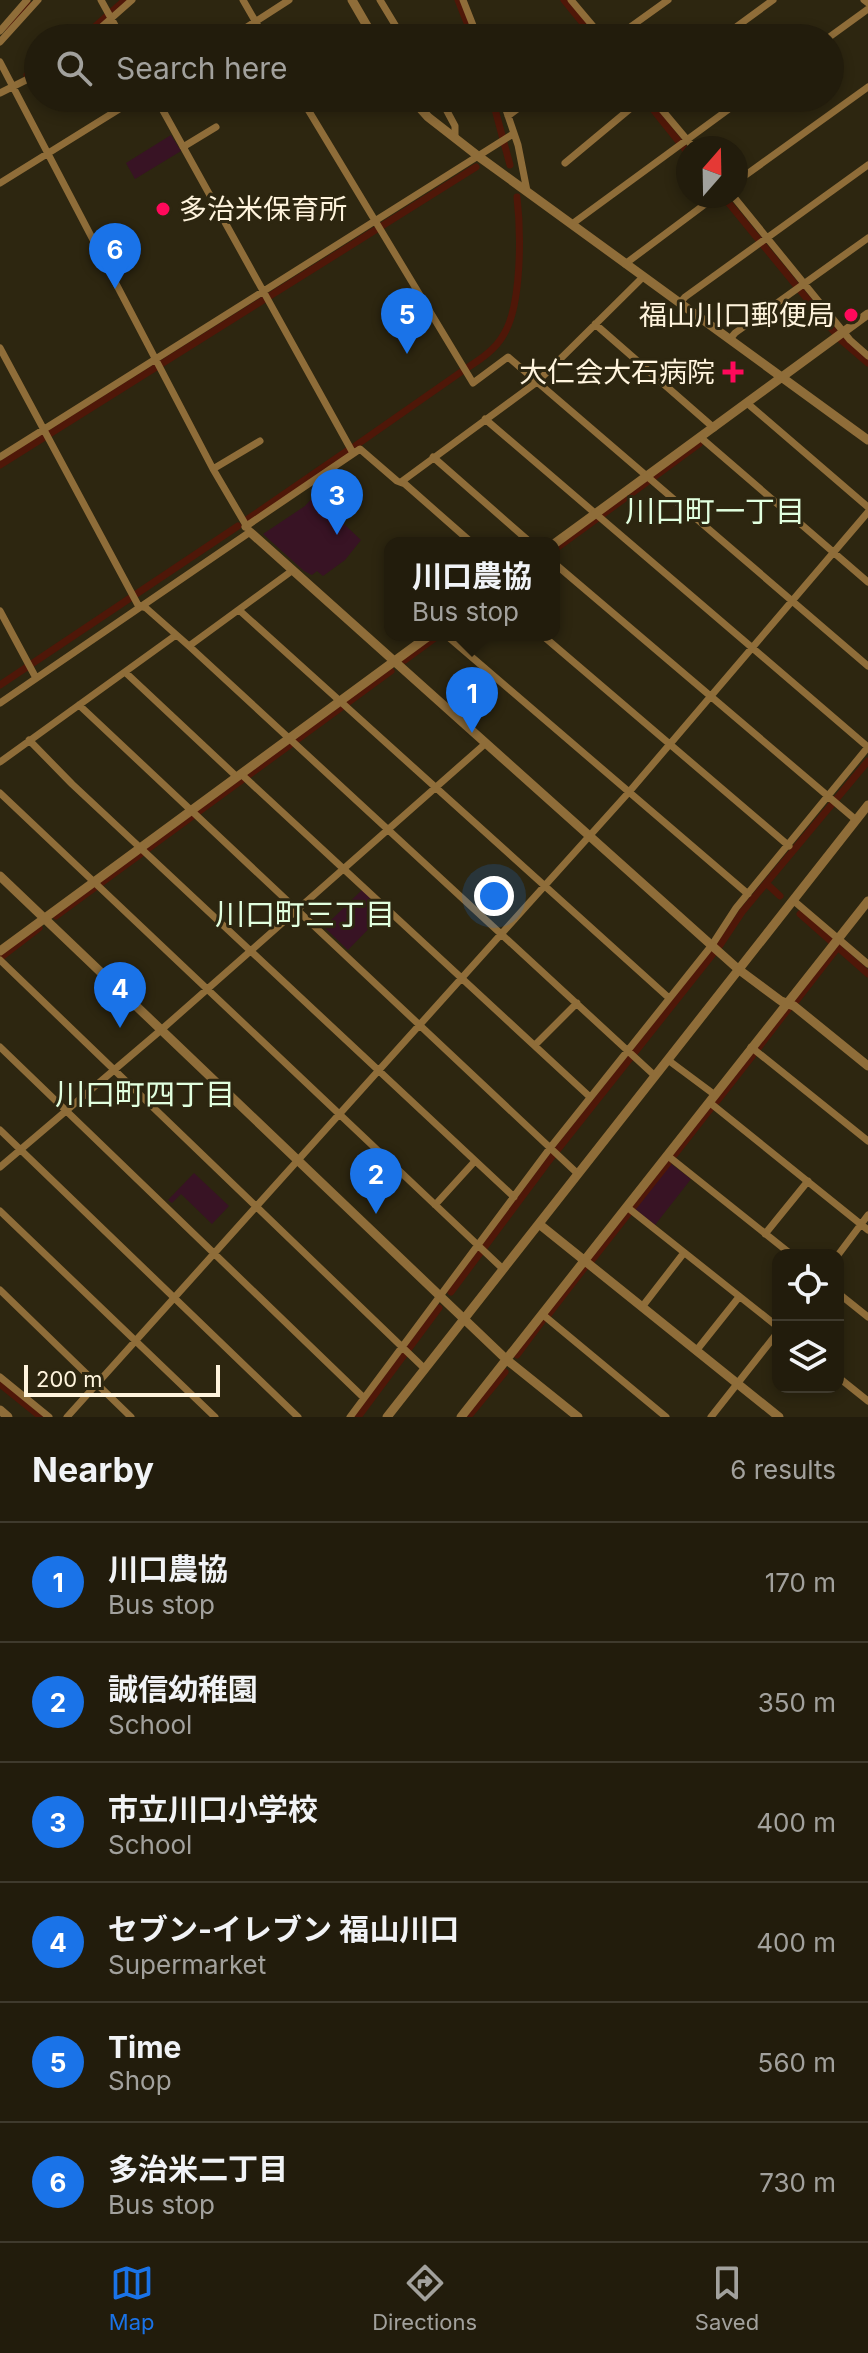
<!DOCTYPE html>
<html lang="en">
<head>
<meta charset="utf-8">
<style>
	:root { --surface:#221c0c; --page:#2a2515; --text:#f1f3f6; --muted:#a2a19d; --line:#3f3a2d; --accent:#1a73e8 }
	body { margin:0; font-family:Inter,"Noto Sans JP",sans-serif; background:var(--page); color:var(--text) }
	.controls { position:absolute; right:24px; bottom:24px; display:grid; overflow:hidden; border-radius:16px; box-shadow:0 4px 12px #0003 }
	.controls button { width:72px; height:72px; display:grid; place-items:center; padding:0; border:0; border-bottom:2px solid var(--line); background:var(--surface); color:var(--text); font:40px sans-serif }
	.compass { position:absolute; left:676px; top:136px; width:72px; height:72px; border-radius:50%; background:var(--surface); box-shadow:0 4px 12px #0003; rotate:20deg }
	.scale { position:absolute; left:24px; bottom:20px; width:196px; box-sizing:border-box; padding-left:8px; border:4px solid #fff4dd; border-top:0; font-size:22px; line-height:28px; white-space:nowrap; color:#fff4dd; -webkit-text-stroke:6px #2d2610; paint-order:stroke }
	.you { position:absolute; left:494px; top:896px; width:28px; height:28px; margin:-20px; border:6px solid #fff; border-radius:50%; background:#1a73e8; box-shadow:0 0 0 12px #1a73e833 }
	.badge { display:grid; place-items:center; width:52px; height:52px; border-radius:50%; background:var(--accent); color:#fff; font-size:26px; font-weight:700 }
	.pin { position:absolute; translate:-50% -66px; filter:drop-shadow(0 2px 4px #0008) }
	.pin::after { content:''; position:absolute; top:42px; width:28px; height:24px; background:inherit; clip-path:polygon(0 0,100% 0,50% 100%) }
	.popup { position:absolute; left:384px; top:537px; width:176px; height:104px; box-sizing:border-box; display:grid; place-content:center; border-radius:16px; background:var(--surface); filter:drop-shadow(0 2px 6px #0005); font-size:26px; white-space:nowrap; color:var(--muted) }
	.popup b { font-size:30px; color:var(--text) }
	.popup::after { content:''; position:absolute; left:50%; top:100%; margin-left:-16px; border:16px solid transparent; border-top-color:var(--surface) }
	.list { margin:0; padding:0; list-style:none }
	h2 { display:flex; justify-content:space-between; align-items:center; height:104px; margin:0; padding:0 32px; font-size:34px }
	h2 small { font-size:26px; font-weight:400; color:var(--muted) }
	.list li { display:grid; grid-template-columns:52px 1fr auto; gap:24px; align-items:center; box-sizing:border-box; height:120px; padding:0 32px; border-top:2px solid var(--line) }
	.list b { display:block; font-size:30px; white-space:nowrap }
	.list p { margin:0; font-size:26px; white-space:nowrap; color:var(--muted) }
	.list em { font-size:26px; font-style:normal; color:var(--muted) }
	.icon { flex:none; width:44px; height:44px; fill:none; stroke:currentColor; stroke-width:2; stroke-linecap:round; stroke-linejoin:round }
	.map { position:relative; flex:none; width:868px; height:1417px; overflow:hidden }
	.search { position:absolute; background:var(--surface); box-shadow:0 4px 12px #0003; left:24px; right:24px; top:24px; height:88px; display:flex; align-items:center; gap:20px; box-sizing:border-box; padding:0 28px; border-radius:44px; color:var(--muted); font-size:30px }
	.sheet { height:824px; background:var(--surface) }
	nav { display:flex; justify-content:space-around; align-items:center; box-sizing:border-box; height:112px; border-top:2px solid var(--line); background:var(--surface); font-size:22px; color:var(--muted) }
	nav a { display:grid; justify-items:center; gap:4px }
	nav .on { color:var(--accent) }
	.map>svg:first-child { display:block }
	.green { fill:#381324 }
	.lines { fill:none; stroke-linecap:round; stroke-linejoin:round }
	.canal { stroke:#4f1708; stroke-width:7 }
	.minor { stroke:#8f6d39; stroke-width:7 }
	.tertiary { stroke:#8f6d39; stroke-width:9 }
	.poi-dot { fill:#ff095b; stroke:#2d2610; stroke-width:3 }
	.labels { text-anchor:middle; stroke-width:6; stroke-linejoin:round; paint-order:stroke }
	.poi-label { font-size:28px; fill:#fff4dd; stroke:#2d2610; text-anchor:end }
	.neighbourhood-label { font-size:30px; fill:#e1ffdf; stroke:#2d2610 }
</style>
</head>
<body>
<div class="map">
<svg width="868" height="1417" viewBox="0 0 868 1417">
	<rect width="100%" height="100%" fill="#2d2610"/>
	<path class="green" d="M 171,135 L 181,151 L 135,179 L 126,163 Z
		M 314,496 L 361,540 L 345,560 L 323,576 L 317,571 L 312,575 L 304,571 L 263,534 L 305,506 Z
		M 365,887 L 388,909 L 348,950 L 324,927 Z
		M 670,1163 L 691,1179 L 655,1225 L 634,1208 Z
		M 194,1173 L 229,1206 L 212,1224 L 181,1194 L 172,1203 L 168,1200 Z"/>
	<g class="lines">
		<path class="canal" d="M 458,0 L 473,38
			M 564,0 L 595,38
			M 8,28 L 29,5
			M 82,38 L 125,0
			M 27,75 L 38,69
			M 492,98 L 510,165
			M 644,98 L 688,153
			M 723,196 L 840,339 L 868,363
			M 467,368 C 481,359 496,349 504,334 C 522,304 521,232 517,197
			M 355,446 L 461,372
			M 0,465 L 476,167
			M 248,519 L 347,451
			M 554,550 L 699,444
			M 405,660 L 439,635
			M 0,685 L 238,526
			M 767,884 L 780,896
			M 800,914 L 868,974
			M 56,916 L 391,671
			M 0,958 L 39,928
			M 796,1001 L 838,947
			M 759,1047 L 789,1008
			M 717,1101 L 753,1055
			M 675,1154 L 711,1108
			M 634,1206 L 668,1163
			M 592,1260 L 628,1214
			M 451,1292 L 551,1158 L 720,945 L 742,912 L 868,761
			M 548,1315 L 585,1267
			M 517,1355 L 543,1320
			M 0,1384 L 41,1417
			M 358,1417 L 439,1308
			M 468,1417 L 505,1372"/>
		<path class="minor" d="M 101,0 L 122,38
			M 243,0 L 265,38
			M 380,0 L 403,38
			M 463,0 L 478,38
			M 571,0 L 603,38
			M 864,0 L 868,3
			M 0,31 L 27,0
			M 89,38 L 132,0
			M 230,38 L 289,0
			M 615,38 L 668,0
			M 721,38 L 773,0
			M 828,38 L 868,9
			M 0,42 L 38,0
			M 0,62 L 213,469 L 250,532 L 0,703
			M 0,93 L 38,74
			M 156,98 L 353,453
			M 301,98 L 473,383 L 508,357 L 868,666
			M 440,98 L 455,126 L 455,138
			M 502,98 L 518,145 L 527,191
			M 652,98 L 694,148
			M 508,116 L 532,98
			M 183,147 L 216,127
			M 565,163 L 643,98
			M 736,182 L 868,87
			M 0,183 L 137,98
			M 733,196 L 850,340 L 868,356
			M 572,224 L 744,98
			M 625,264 L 716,196
			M 680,303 L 685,297 L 868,165
			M 595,324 L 714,428
			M 730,339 L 735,333 L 868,238
			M 0,348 L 138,605 L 146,608 L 189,646 L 654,1075
			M 747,403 L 868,507
			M 485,419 L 868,747
			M 700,437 L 868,582
			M 0,457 L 513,134
			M 433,457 L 531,543
			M 213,469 L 260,441
			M 401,482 L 537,382 L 643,277
			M 245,527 L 360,449 L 397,481 L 405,484 L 472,543
			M 554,563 L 856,820
			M 239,610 L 669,998
			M 0,611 L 36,678
			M 446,635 L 748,894
			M 542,635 L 789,846
			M 189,646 L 293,570
			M 125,672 L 237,777
			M 79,705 L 578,1174
			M 29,740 L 72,784 L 514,1197
			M 0,762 L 176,635
			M 241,774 L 590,1097
			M 0,793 L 503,1269
			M 794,901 L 868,964
			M 0,960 L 425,1369
			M 535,1045 L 577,1003
			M 0,1047 L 364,1398
			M 751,1047 L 868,1141
			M 668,1060 L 715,1095
			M 709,1102 L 868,1230
			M 0,1130 L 298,1417
			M 668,1156 L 792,1255
			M 0,1167 L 161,1030 L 486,743
			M 435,1205 L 475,1161
			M 627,1207 L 778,1327
			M 0,1211 L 215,1417
			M 765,1234 L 808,1181
			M 838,1255 L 868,1215
			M 0,1290 L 131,1417
			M 838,1293 L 868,1317
			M 642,1307 L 683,1254
			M 542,1314 L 666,1417
			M 696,1351 L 739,1297
			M 0,1377 L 49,1417
			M 838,1377 L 868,1401
			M 67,1417 L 629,792 L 868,512
			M 350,1417 L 550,1148 L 712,945 L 736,908 L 868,747
			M 711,1417 L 778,1332"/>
		<path class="tertiary" d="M 352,0 L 374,38
			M 411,98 L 428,117 L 478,156 L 868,440
			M 250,532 L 738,969 L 781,1001 L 794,1006 L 868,1066
			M 554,544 L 868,314
			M 0,876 L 507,1360 L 578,1417
			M 0,951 L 430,635
			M 539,1224 L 779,1417
			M 0,1410 L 8,1417
			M 387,1417 L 868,805
			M 461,1417 L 868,901"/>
	</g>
	<g class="poi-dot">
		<circle cx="163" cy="209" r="8"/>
		<circle cx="851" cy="315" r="8"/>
		<path d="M729 360h8v8h8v8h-8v8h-8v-8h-8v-8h8z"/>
	</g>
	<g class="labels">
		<g class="poi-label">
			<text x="179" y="219" text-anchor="start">多治米保育所</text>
			<text x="835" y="325">福山川口郵便局</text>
			<text x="715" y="382">大仁会大石病院</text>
		</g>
		<g class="neighbourhood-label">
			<text x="715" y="522">川口町一丁目</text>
			<text x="305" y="925">川口町三丁目</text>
			<text x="145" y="1105">川口町四丁目</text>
		</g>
	</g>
</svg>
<div class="controls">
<button><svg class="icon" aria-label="locate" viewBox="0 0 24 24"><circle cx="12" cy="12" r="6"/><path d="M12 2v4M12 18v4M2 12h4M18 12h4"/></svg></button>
<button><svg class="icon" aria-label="layers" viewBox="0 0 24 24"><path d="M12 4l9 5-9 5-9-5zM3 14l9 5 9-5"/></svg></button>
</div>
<svg class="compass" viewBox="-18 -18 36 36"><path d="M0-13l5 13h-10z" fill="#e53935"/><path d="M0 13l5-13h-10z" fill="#a2a19d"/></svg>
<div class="scale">200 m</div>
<div class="you"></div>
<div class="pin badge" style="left:472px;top:733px">1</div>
<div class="popup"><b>川口農協</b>Bus stop</div>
<div class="pin badge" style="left:376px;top:1214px">2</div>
<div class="pin badge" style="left:337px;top:535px">3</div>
<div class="pin badge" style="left:120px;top:1028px">4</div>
<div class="pin badge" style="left:407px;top:354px">5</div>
<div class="pin badge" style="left:115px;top:289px">6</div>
<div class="search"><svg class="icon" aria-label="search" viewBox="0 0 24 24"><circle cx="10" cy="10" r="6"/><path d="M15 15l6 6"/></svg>Search here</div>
</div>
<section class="sheet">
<h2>Nearby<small>6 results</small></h2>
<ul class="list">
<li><span class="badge">1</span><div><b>川口農協</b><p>Bus stop</p></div><em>170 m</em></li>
<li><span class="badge">2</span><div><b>誠信幼稚園</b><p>School</p></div><em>350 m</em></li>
<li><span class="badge">3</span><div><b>市立川口小学校</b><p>School</p></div><em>400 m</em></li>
<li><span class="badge">4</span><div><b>セブン-イレブン 福山川口</b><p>Supermarket</p></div><em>400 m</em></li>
<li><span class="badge">5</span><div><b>Time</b><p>Shop</p></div><em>560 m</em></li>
<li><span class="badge">6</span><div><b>多治米二丁目</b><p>Bus stop</p></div><em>730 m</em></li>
</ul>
</section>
<nav>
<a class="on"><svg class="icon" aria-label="map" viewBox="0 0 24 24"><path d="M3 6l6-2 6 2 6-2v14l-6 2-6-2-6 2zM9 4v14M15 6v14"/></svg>Map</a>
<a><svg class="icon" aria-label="directions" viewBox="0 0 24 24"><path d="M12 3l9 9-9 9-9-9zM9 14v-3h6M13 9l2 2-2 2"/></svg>Directions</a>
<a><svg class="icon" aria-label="saved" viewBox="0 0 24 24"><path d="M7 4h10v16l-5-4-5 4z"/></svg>Saved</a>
</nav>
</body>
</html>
